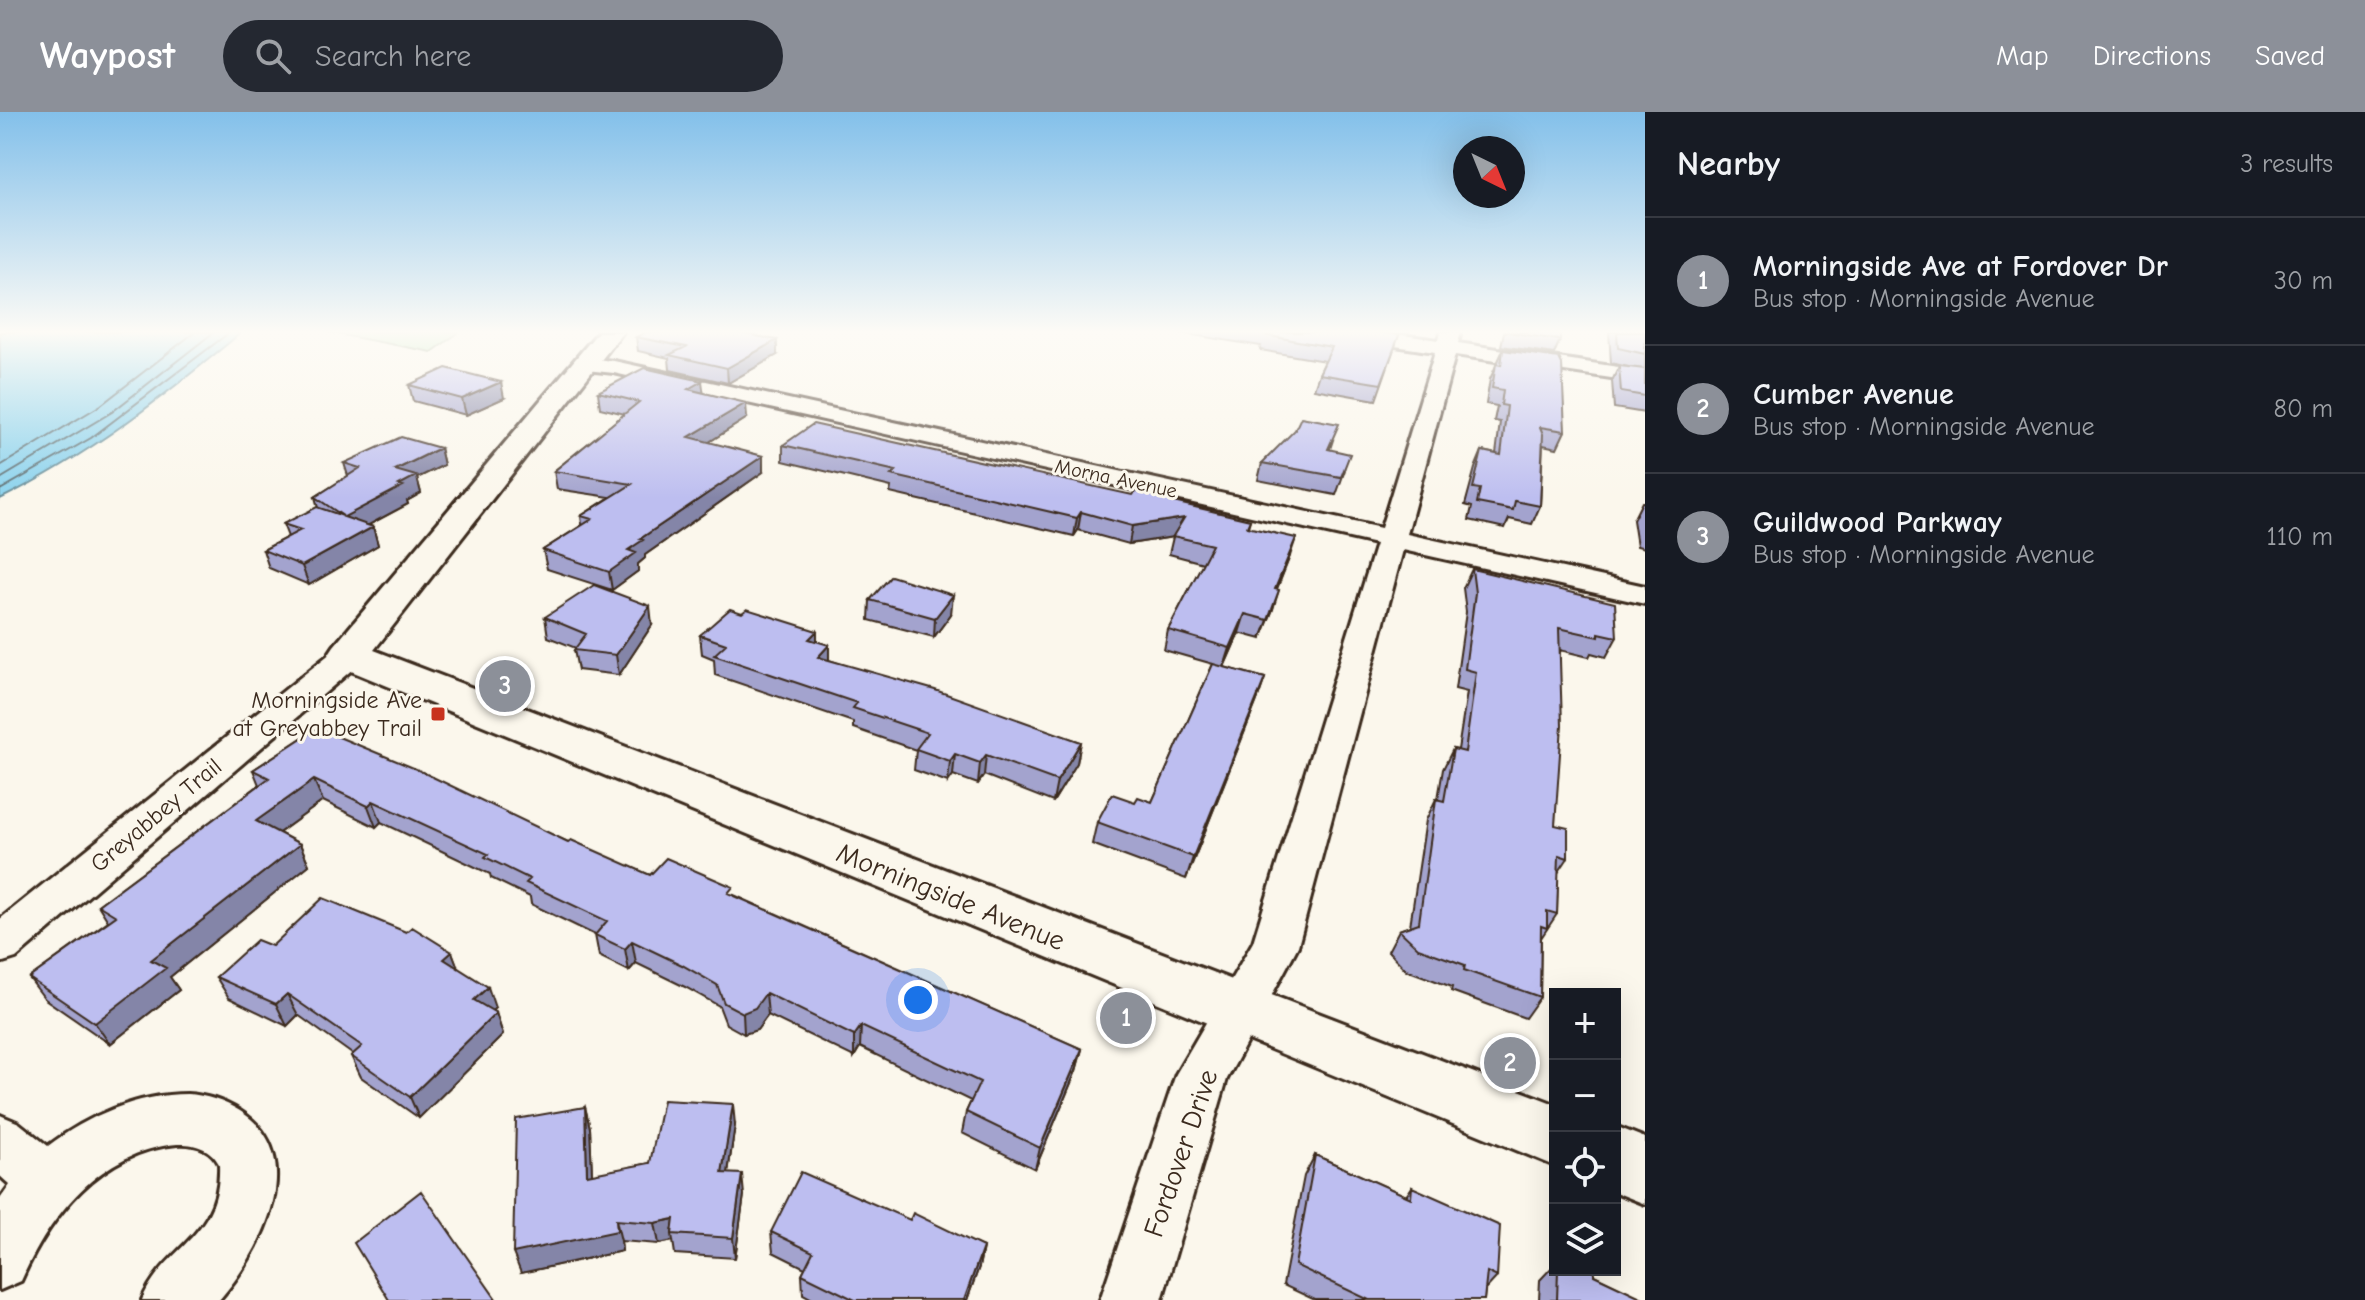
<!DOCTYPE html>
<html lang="en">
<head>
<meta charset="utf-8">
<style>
	:root { --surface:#171b24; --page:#242831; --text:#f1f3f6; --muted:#9ea1a6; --line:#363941; --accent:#8c9099 }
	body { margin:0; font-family:"Comic Neue",sans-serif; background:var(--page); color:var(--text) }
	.controls { position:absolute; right:24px; bottom:24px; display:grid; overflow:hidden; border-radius:0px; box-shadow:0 8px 32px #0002 }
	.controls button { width:72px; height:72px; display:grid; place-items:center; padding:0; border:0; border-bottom:2px solid var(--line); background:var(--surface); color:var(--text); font:40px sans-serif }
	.compass { position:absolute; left:1453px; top:24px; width:72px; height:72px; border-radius:50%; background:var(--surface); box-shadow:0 8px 32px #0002; rotate:137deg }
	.you { position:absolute; left:918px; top:888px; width:28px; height:28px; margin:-20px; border:6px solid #fff; border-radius:50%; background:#1a73e8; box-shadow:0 0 0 12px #1a73e833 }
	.badge { display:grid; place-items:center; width:52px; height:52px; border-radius:50%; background:var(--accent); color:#fff; font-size:26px; font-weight:700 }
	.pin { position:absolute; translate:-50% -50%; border:4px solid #fff; box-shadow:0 2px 8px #0006 }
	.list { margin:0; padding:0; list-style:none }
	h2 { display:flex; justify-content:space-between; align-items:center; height:104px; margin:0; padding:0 32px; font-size:34px }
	h2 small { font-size:26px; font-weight:400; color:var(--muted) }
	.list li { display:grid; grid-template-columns:52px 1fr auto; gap:24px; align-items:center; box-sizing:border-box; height:128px; padding:0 32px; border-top:2px solid var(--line) }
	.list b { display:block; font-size:30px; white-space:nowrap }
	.list p { margin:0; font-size:26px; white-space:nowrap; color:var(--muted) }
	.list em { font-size:26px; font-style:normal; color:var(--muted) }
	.icon { flex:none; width:44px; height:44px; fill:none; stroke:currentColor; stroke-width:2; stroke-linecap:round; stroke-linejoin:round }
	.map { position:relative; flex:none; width:1645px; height:1188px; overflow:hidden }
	header { display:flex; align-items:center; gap:48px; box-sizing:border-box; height:112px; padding:0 40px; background:var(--accent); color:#fff }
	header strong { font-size:38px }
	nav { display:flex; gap:44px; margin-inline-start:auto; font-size:28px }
	.search { width:560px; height:72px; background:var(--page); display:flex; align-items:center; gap:20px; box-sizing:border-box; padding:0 28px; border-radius:44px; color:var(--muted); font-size:30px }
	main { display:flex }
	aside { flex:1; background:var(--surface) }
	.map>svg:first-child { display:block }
	.green { fill:#a4e2a9; stroke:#708664; stroke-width:2 }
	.water { fill:#8bd2ed; stroke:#6b8f9a; stroke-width:2 }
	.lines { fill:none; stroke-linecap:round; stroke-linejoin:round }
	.shore { stroke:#5b6d71; stroke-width:2 }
	.street-casing { stroke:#3b2a1e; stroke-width:6 }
	.secondary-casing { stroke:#3b2a1e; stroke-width:6 }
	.street { fill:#fbf7ec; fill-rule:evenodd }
	.secondary { fill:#fbf7ec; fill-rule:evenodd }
	.wall { fill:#a3a3ce; stroke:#3b2a1e; stroke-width:2 }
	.shaded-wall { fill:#8485a8; stroke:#3b2a1e; stroke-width:2 }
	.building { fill:#bdbef0; stroke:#3b2a1e; stroke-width:2 }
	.poi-dot { fill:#c8321e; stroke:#fbf7ec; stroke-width:3 }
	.labels { text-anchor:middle; stroke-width:6; stroke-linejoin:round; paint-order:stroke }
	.far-street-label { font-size:20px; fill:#3b2a1e; stroke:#fbf7ec }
	.poi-label { font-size:24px; fill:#3b2a1e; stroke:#fbf7ec; text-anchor:end }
	.street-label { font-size:24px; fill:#3b2a1e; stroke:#fbf7ec }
	.near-street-label { font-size:28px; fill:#3b2a1e; stroke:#fbf7ec }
</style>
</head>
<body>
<header>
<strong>Waypost</strong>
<div class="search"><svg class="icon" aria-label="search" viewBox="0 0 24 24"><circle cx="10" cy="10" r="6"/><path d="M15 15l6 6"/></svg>Search here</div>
<nav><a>Map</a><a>Directions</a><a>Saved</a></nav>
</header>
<main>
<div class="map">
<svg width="1645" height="1188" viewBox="0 0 1645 1188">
	<rect width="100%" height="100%" fill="#fbf7ec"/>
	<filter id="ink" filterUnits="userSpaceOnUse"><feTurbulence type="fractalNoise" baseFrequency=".0125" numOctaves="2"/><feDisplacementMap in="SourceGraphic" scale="16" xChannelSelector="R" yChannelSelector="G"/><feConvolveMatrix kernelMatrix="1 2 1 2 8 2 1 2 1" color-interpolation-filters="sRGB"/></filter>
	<g filter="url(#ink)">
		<path class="green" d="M 327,220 L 459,220 L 432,240 Z"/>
		<path class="water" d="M 0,220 L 242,220 C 163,285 92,342 0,387 Z"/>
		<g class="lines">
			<path class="shore" d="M 0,354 L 101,293 L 195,220
				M 0,367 L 112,300 L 214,220
				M 0,378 L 91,326 L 230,220"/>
			<g class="street-casing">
				<path id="street" d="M 1332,220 L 1381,220 L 1439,228 L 1441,220 L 1461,220 L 1458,231 L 1645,259 L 1645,271 L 1455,243 L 1407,422 L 1645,474 L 1645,492 L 1403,438 L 1298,834 L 1227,967 L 1162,1188 L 1100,1188 L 1176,962 L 1253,830 L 1376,432 L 614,261 L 586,258 L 575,252 L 586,246 L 614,249 L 1381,416 L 1435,240 L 1342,226 Z
					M 349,533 L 361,536 L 366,543 L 361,550 L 16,846 L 0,851 L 0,807 L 337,536 Z
					M 187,982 C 206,983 224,989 240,999 C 312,1044 261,1140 219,1188 L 142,1188 C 165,1133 222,1126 219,1052 C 211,1036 194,1031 177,1032 C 100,1039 50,1103 21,1169 L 0,1178 L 0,1087 L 10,1073 L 0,1064 L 0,1003 L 19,1011 L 48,1034 C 87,1004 138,982 187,982 Z"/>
			</g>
			<g class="secondary-casing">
				<path id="secondary" d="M 598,220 L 623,220 L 374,538 L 1555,992 L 1555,1054 L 334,552 L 328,543 L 334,534 Z
					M 1615,1014 L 1645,1026 L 1645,1092 L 1615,1080 Z"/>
			</g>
			<use href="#street" class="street"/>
			<use href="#secondary" class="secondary"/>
		</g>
		<path class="wall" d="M 1175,220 L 1380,220 L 1399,223 L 1376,288 L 1314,277 L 1319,262 L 1325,249 L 1260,238 L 1261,234 Z
			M 1504,220 L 1560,220 L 1560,228 L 1554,242 L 1501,234 Z
			M 1609,220 L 1645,220 L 1645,301 L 1614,296 L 1612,269 L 1619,254 L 1633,256 L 1611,251 Z
			M 636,225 L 777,243 L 728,271 L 670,258 L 669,246 L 638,239 Z
			M 1503,238 L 1565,319 L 1557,336 L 1543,333 L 1540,394 L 1532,412 L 1509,407 L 1505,416 L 1469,408 L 1472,395 L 1465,393 L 1475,356 L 1482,339 L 1496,342 L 1500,310 L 1494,309 L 1497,294 L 1486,292 L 1490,267 Z
			M 409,273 L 504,286 L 466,303 L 413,289 Z
			M 598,280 L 703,281 L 747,306 L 709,330 L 763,360 L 645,443 L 645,446 L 638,452 L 638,459 L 612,478 L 547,457 L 543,438 L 582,413 L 581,404 L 610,385 L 557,377 L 554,359 L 625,302 L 600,296 Z
			M 1333,328 L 1330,337 L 1345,358 L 1336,383 L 1258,368 L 1262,351 Z
			M 783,333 L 1132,383 L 1174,390 L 1250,408 L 1248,415 L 1290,444 L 1277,477 L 1273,497 L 1261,527 L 1239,521 L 1224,555 L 1265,566 L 1258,586 L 1186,767 L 1092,732 L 1097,710 L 1135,690 L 1152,690 L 1213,552 L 1164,538 L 1168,518 L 1203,451 L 1169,442 L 1173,425 L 1129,432 L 1078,418 L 1074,424 L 890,381 L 891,375 L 783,349 Z
			M 440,336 L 444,353 L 417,366 L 421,381 L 407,389 L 408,392 L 368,413 L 373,415 L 378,433 L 309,473 L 269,456 L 263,438 L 288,425 L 283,412 L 318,396 L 315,385 L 348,364 L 344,351 Z
			M 1642,390 L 1645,390 L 1645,436 L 1637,434 L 1633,408 Z
			M 1472,457 L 1617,525 L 1606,545 L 1591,541 L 1589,545 L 1560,538 L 1555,713 L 1568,746 L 1558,761 L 1557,802 L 1541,826 L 1540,885 L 1525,906 L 1451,879 L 1452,875 L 1406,858 L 1388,839 L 1399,818 L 1410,814 L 1426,708 L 1436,687 L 1438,687 L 1443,657 L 1453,637 L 1458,638 L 1467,580 L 1455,577 L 1466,500 L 1463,476 Z
			M 870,488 L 951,502 L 934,525 L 869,508 Z
			M 742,501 L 817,529 L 829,548 L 1081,630 L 1077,651 L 1053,690 L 984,663 L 978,672 L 953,663 L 948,670 L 914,658 L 916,638 L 853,616 L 853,610 L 715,563 L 714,547 L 702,542 L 700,523 Z
			M 545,505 L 652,513 L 619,563 L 578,558 L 574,538 L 576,536 L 548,525 Z
			M 317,616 L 568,730 L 650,763 L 734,783 L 1082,937 L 1076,959 L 1035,1057 L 962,1021 L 966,1000 L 971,989 L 860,935 L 854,945 L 768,903 L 757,918 L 744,922 L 726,912 L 719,894 L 685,875 L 636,851 L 629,859 L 599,844 L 595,823 L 531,792 L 530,785 L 491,766 L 490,762 L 381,710 L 376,715 L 323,689 L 279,721 L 300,732 L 309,753 L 170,865 L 179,878 L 110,932 L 45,887 L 29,866 L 108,809 L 98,793 L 259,673 L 253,658 Z
			M 272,834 L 452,840 L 458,856 L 495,896 L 492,899 L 496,901 L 503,923 L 419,1006 L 361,965 L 351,944 L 352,942 L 298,903 L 287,914 L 229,886 L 216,865 Z
			M 585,995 L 590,1016 L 592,1063 L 650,1051 L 735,1013 L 728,1061 L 744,1083 L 735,1146 L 675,1142 L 673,1129 L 659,1132 L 621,1129 L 622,1139 L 521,1161 Z
			M 1315,1043 L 1406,1084 L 1412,1075 L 1497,1165 L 1485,1178 L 1484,1188 L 1315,1188 L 1283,1173 L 1304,1064 Z
			M 910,1108 L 983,1135 L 979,1155 L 967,1188 L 814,1188 L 803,1182 L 802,1162 L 805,1156 L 773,1140 L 771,1120 Z
			M 1555,1152 L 1555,1158 L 1594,1158 L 1594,1163 L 1645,1188 L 1539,1188 L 1540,1168 Z"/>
		<path class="shaded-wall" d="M 777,228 L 777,243 L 728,271 L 727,256 Z
			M 702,269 L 704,284 L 688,277 Z
			M 501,270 L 504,286 L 466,303 L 462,287 Z
			M 746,291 L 747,306 L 690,342 L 689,325 Z
			M 440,336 L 444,353 L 417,366 L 421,381 L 407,389 L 408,392 L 350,423 L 344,405 L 395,358 Z
			M 763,344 L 763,360 L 645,443 L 645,446 L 638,452 L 638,459 L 612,478 L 609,460 L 640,427 Z
			M 1081,400 L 1078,418 L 1074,424 L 1077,406 Z
			M 1184,406 L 1173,425 L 1129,432 L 1132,414 Z
			M 373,415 L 378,433 L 309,473 L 302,454 Z
			M 1296,426 L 1290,444 L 1269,496 L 1275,477 Z
			M 1279,478 L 1273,497 L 1261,527 L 1268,508 Z
			M 953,483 L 951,502 L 934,525 L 935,506 Z
			M 650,494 L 652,513 L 619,563 L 616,543 Z
			M 1245,502 L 1239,521 L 1224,555 L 1230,536 Z
			M 817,519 L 817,539 L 809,527 Z
			M 829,533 L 829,553 L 818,545 Z
			M 1265,566 L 1258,586 L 1186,767 L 1193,745 Z
			M 1081,630 L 1077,651 L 1053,690 L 1057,669 Z
			M 955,642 L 953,663 L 948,670 L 950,649 Z
			M 986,643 L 984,663 L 978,672 L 980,651 Z
			M 314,668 L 323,689 L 266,730 L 256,709 Z
			M 373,689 L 381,710 L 376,715 L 368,694 Z
			M 300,732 L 309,753 L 170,865 L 179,878 L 110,932 L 95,911 L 151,848 Z
			M 632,829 L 636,851 L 629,859 L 625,837 Z
			M 452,840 L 460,861 L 444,847 Z
			M 488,875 L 495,896 L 481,910 L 474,888 Z
			M 766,881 L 768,903 L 757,918 L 744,922 L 743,901 Z
			M 287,882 L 298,903 L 287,914 L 276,892 Z
			M 496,901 L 503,923 L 419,1006 L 410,985 Z
			M 861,914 L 860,935 L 854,945 L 854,924 Z
			M 1082,937 L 1076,959 L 1035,1057 L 1040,1036 Z
			M 733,992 L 735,1013 L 725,1081 L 722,1061 Z
			M 585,995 L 590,1016 L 593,1084 L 587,1063 Z
			M 742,1062 L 744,1083 L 735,1146 L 733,1126 Z
			M 674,1107 L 672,1122 L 673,1129 L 659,1132 L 655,1111 Z
			M 616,1108 L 621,1129 L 622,1139 L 521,1161 L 513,1141 Z
			M 983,1135 L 979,1155 L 967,1188 L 964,1188 Z"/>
		<path class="building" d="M 646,220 L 736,220 L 777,228 L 727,256 L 669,243 L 686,235 L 636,225 Z
			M 1265,220 L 1380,220 L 1399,223 L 1381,272 L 1319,262 L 1332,235 L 1264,223 L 1266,220 Z
			M 1507,220 L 1560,220 L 1560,228 Z
			M 1617,220 L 1645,220 L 1645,242 L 1618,236 Z
			M 1503,238 L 1559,246 L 1562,252 L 1565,319 L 1540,315 L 1543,322 L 1540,394 L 1515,389 L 1513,398 L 1477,391 L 1480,377 L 1473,376 L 1482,339 L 1501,343 L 1507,294 L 1501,293 L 1503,278 L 1492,276 L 1496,252 L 1501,253 Z
			M 1619,254 L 1645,257 L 1645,284 L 1621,280 Z
			M 446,256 L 501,270 L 462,287 L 409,273 Z
			M 644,256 L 702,269 L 688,277 L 746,291 L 689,325 L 763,344 L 640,427 L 643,428 L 628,438 L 636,441 L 609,460 L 543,438 L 592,407 L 581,404 L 632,372 L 554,359 L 639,290 L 598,280 Z
			M 1301,305 L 1339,312 L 1328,337 L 1350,342 L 1341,365 L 1262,351 L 1295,318 Z
			M 813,312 L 1132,383 L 1135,379 L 1175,388 L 1173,390 L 1250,408 L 1247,415 L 1296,426 L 1275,477 L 1279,478 L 1268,508 L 1245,502 L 1230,536 L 1168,518 L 1212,433 L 1173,424 L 1184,406 L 1132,414 L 1081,400 L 1077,406 L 891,363 L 896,359 L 783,333 Z
			M 401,325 L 440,336 L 395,358 L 416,364 L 399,373 L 403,374 L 344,405 L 373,415 L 302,454 L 263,438 L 301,418 L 283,412 L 317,395 L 343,404 L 315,385 L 360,356 L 344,351 Z
			M 1472,457 L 1615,491 L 1617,525 L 1599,521 L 1599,525 L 1559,516 L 1562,613 L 1555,713 L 1568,716 L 1568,746 L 1559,743 L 1557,802 L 1547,799 L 1547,816 L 1541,814 L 1540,885 L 1464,858 L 1465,853 L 1418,836 L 1399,818 L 1419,811 L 1436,687 L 1444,689 L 1453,637 L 1465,640 L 1476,560 L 1465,557 L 1475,481 Z
			M 891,464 L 953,483 L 935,506 L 870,488 Z
			M 594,473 L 650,494 L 616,543 L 574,538 L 586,522 L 545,505 Z
			M 730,497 L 742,501 L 747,497 L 817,519 L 809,527 L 829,533 L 818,545 L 935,578 L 1081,630 L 1057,669 L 986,643 L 980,651 L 955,642 L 950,649 L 916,637 L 928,621 L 853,596 L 857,591 L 714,543 L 726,532 L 700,523 Z
			M 1213,552 L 1265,566 L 1193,745 L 1097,710 L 1112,682 L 1135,690 L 1138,685 L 1152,690 Z
			M 317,616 L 416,657 L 568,730 L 571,728 L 650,763 L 666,746 L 733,775 L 728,781 L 1082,937 L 1040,1036 L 966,1000 L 980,970 L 861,914 L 854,924 L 766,881 L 755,896 L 743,901 L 724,891 L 717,873 L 682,853 L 632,829 L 625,837 L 595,823 L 607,809 L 526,771 L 530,767 L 485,745 L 488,742 L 373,689 L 368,694 L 314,668 L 256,709 L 300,732 L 151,848 L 166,856 L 95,911 L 29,866 L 116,804 L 98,793 L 269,666 L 253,658 Z
			M 323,786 L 406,820 L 412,815 L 452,840 L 444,847 L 488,875 L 474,888 L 496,901 L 410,985 L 351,944 L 362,934 L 287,882 L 276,892 L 216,865 L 257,828 L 272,834 Z
			M 663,988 L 733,992 L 722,1061 L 742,1062 L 733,1126 L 672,1122 L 674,1107 L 655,1111 L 616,1108 L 617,1119 L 513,1141 L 516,1007 L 585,995 L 587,1063 L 650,1051 Z
			M 1315,1043 L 1411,1086 L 1412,1075 L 1500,1114 L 1497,1165 L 1487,1160 L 1484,1188 L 1369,1188 L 1295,1153 Z
			M 801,1060 L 910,1108 L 913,1101 L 983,1135 L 964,1188 L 855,1188 L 802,1162 L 813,1140 L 771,1120 Z
			M 421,1079 L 496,1187 L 495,1188 L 389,1188 L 354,1131 Z
			M 1558,1158 L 1594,1158 L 1594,1163 L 1645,1187 L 1645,1188 L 1557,1188 Z"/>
	</g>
	<linearGradient id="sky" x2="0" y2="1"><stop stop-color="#83c0ea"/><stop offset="0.57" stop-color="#fdfbf6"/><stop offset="1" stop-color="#fdfbf6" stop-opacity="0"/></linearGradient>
	<rect width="1645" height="386" fill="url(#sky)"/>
	<rect class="poi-dot" x="430" y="594" width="16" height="16" rx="4"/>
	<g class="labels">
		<g class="far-street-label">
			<text transform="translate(1116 366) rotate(12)" y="7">Morna Avenue</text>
		</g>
		<g class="poi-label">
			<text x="422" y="596">Morningside Ave<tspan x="422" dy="28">at Greyabbey Trail</tspan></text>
		</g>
		<g class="street-label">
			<text transform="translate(156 703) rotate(-40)" y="8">Greyabbey Trail</text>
		</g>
		<g class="near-street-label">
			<text transform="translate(951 784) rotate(22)" y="10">Morningside Avenue</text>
			<text transform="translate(1180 1041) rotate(-71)" y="10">Fordover Drive</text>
		</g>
	</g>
</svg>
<div class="controls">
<button>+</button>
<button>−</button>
<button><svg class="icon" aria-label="locate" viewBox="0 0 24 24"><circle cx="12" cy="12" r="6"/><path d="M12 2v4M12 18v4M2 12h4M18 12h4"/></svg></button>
<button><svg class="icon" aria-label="layers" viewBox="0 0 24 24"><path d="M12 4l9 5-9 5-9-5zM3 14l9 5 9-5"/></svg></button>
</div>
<svg class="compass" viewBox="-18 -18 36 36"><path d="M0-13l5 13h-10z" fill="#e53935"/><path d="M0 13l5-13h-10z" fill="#9ea1a6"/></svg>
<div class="you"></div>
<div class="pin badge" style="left:1126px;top:906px">1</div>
<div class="pin badge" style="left:1510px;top:951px">2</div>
<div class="pin badge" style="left:505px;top:574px">3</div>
</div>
<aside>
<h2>Nearby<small>3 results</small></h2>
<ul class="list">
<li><span class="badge">1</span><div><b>Morningside Ave at Fordover Dr</b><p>Bus stop · Morningside Avenue</p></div><em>30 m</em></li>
<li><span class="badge">2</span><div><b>Cumber Avenue</b><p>Bus stop · Morningside Avenue</p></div><em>80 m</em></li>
<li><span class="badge">3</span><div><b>Guildwood Parkway</b><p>Bus stop · Morningside Avenue</p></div><em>110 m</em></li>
</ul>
</aside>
</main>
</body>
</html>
